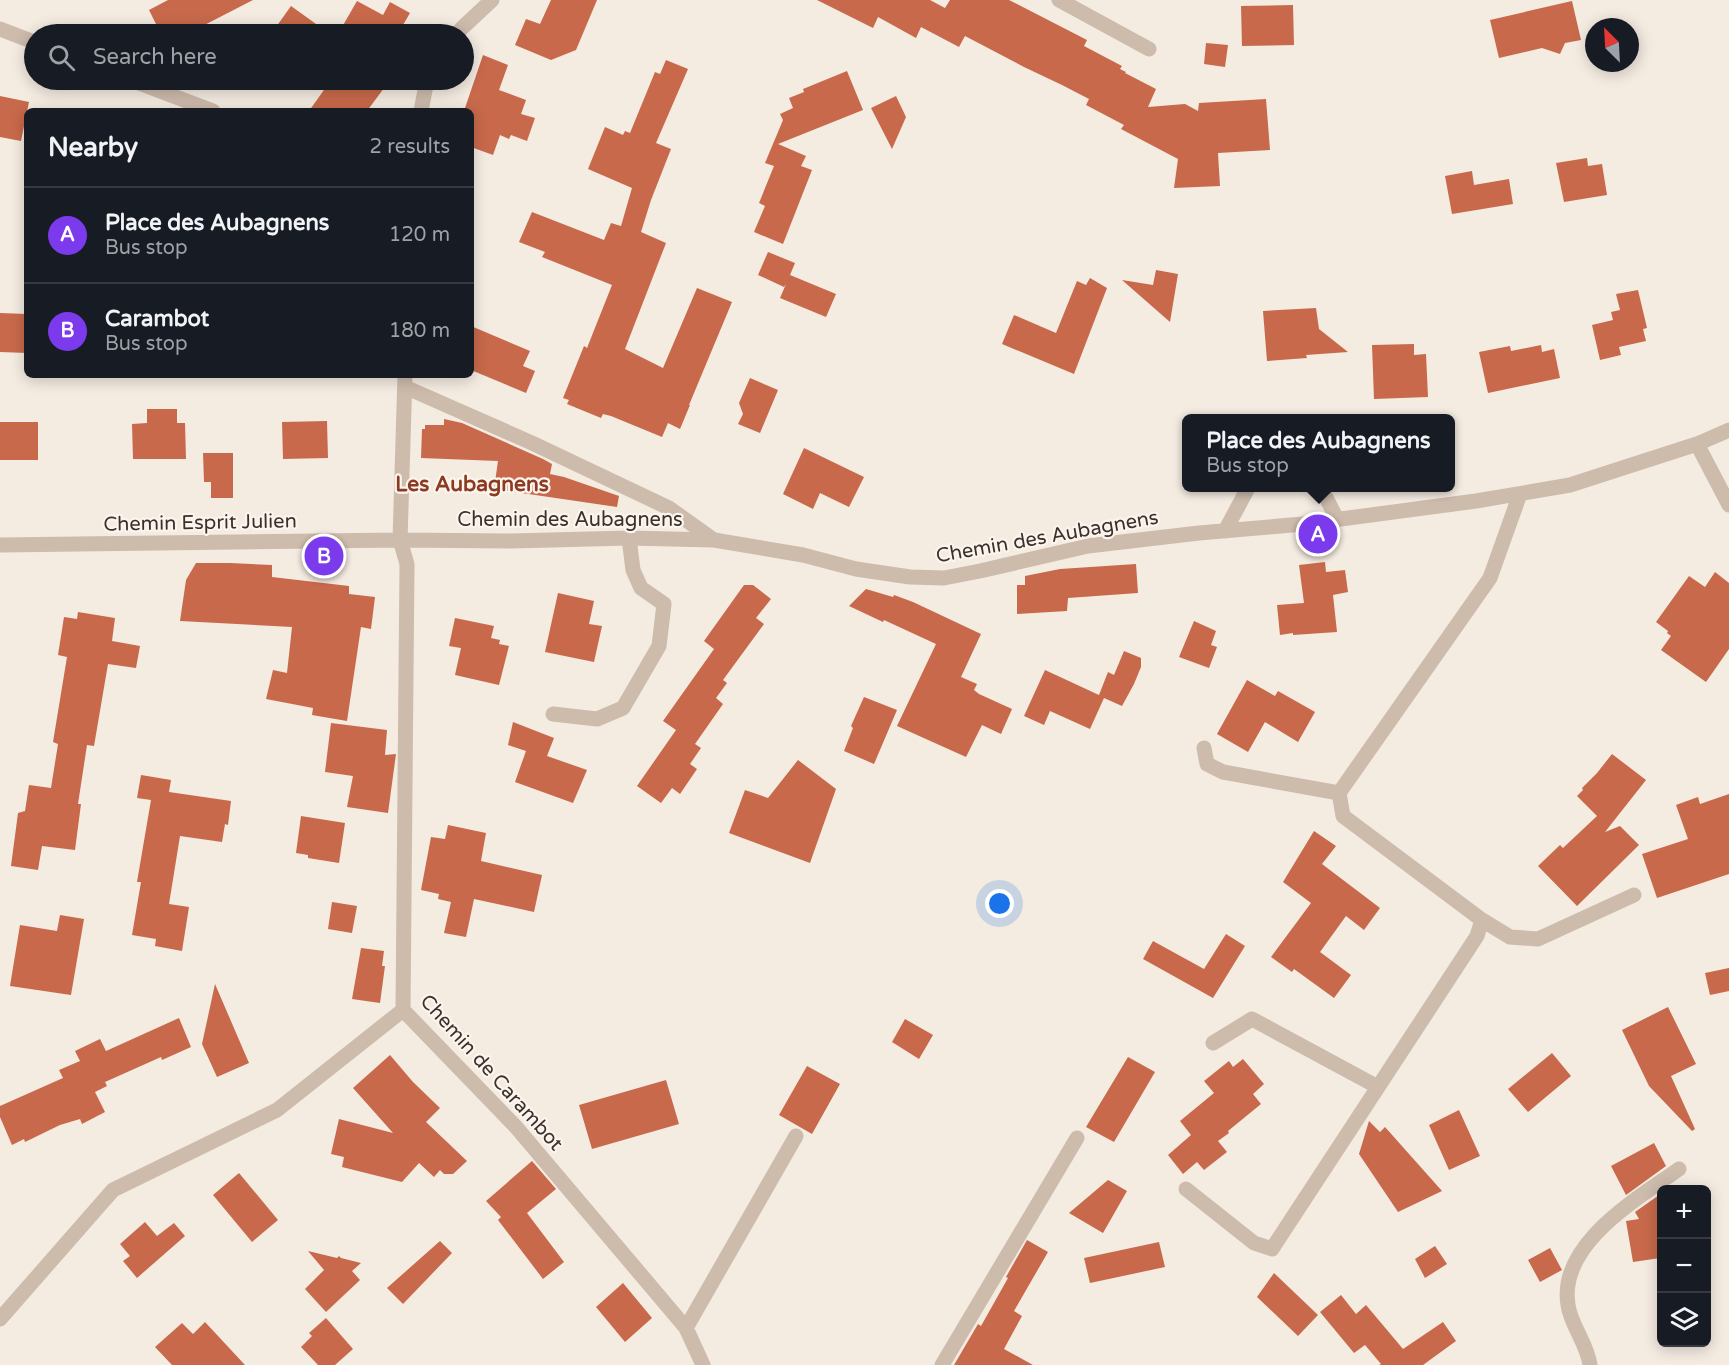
<!DOCTYPE html>
<html lang="en">
<head>
<meta charset="utf-8">
<style>
	:root { --surface:#171b24; --page:#242831; --text:#f1f3f6; --muted:#9ea1a6; --line:#363941; --accent:#7c3aed }
	body { margin:0; font-family:"Varela Round",sans-serif; background:var(--page); color:var(--text) }
	.controls { position:absolute; right:18px; bottom:18px; display:grid; overflow:hidden; border-radius:9px; box-shadow:0 3px 15px #0003 }
	.controls button { width:54px; height:54px; display:grid; place-items:center; padding:0; border:0; border-bottom:2px solid var(--line); background:var(--surface); color:var(--text); font:30px sans-serif }
	.compass { position:absolute; left:1585px; top:18px; width:54px; height:54px; border-radius:50%; background:var(--surface); box-shadow:0 3px 15px #0003; rotate:336deg }
	.you { position:absolute; left:1000px; top:904px; width:21px; height:21px; margin:-15px; border:4px solid #fff; border-radius:50%; background:#1a73e8; box-shadow:0 0 0 9px #1a73e833 }
	.badge { display:grid; place-items:center; width:39px; height:39px; border-radius:50%; background:var(--accent); color:#fff; font-size:20px; font-weight:700 }
	.pin { position:absolute; translate:-50% -50%; border:3px solid #fff; box-shadow:0 2px 6px #0006 }
	.popup { position:absolute; left:1182px; top:414px; width:273px; height:78px; box-sizing:border-box; display:grid; place-content:center; border-radius:9px; background:var(--surface); filter:drop-shadow(0 2px 4px #0005); font-size:20px; white-space:nowrap; color:var(--muted) }
	.popup b { font-size:22px; color:var(--text) }
	.popup::after { content:''; position:absolute; left:50%; top:100%; margin-left:-12px; border:12px solid transparent; border-top-color:var(--surface) }
	.list { margin:0; padding:0; list-style:none }
	h2 { display:flex; justify-content:space-between; align-items:center; height:78px; margin:0; padding:0 24px; font-size:26px }
	h2 small { font-size:20px; font-weight:400; color:var(--muted) }
	.list li { display:grid; grid-template-columns:39px 1fr auto; gap:18px; align-items:center; box-sizing:border-box; height:96px; padding:0 24px; border-top:2px solid var(--line) }
	.list b { display:block; font-size:22px; white-space:nowrap }
	.list p { margin:0; font-size:20px; white-space:nowrap; color:var(--muted) }
	.list em { font-size:20px; font-style:normal; color:var(--muted) }
	.icon { flex:none; width:33px; height:33px; fill:none; stroke:currentColor; stroke-width:2; stroke-linecap:round; stroke-linejoin:round }
	.map { position:relative; flex:none; width:1729px; height:1365px; overflow:hidden }
	.search { position:absolute; background:var(--surface); box-shadow:0 3px 15px #0003; left:24px; top:24px; width:450px; height:66px; display:flex; align-items:center; gap:15px; box-sizing:border-box; padding:0 21px; border-radius:33px; color:var(--muted); font-size:22px }
	.panel { position:absolute; background:var(--surface); box-shadow:0 3px 15px #0003; left:24px; top:108px; width:450px; height:270px; border-radius:9px }
	.map>svg:first-child { display:block }
	.building { fill:#c8694b }
	.lines { fill:none; stroke-linecap:round; stroke-linejoin:round }
	.minor { stroke:#cdbbac; stroke-width:15 }
	.labels { text-anchor:middle; stroke-width:4.5; stroke-linejoin:round; paint-order:stroke }
	.street-label { font-size:20px; fill:#3b302b; stroke:#fbf5ee }
	.neighbourhood-label { font-size:21px; font-weight:bold; fill:#8c3b22; stroke:#fbf5ee }
</style>
</head>
<body>
<div class="map">
<svg width="1729" height="1365" viewBox="0 0 1729 1365">
	<rect width="100%" height="100%" fill="#f4ebe1"/>
	<path class="building" d="M 168,0 L 253,0 L 187,34 L 161,34 L 149,10 Z
		M 551,0 L 597,0 L 576,50 L 551,60 L 515,45 L 526,19 L 540,24 Z
		M 817,0 L 930,0 L 945,8 L 950,0 L 1009,0 L 1087,40 L 1084,46 L 1122,66 L 1120,69 L 1126,72 L 1125,73 L 1156,89 L 1148,107 L 1185,104 L 1198,111 L 1199,103 L 1266,99 L 1270,150 L 1218,153 L 1220,186 L 1174,188 L 1178,159 L 1121,129 L 1124,125 L 1086,105 L 1089,99 L 1062,85 L 1024,67 L 965,36 L 959,47 L 921,27 L 916,38 L 878,17 L 873,28 Z
		M 357,1 L 383,15 L 390,2 L 410,13 L 403,25 L 421,34 L 338,34 Z
		M 1572,1 L 1581,40 L 1565,43 L 1560,54 L 1542,48 L 1499,58 L 1490,20 Z
		M 1293,5 L 1294,45 L 1242,46 L 1241,6 Z
		M 291,6 L 330,34 L 271,34 Z
		M 1206,43 L 1228,45 L 1225,67 L 1204,64 Z
		M 483,55 L 508,65 L 499,90 L 526,100 L 521,114 L 535,118 L 527,141 L 511,135 L 509,139 L 500,135 L 493,155 L 471,147 L 471,111 L 464,111 Z
		M 666,60 L 688,69 L 656,143 L 671,149 L 651,200 L 641,232 L 666,243 L 625,349 L 663,368 L 697,288 L 732,302 L 689,405 L 690,405 L 680,429 L 668,423 L 662,437 L 611,416 L 603,414 L 601,418 L 567,404 L 569,400 L 563,398 L 584,346 L 587,348 L 612,285 L 542,257 L 545,252 L 519,242 L 532,212 L 604,240 L 611,223 L 621,226 L 632,188 L 588,169 L 605,127 L 623,135 L 625,131 L 630,133 L 655,72 L 660,74 Z
		M 847,71 L 863,110 L 778,144 L 806,156 L 801,166 L 812,170 L 783,244 L 754,232 L 765,206 L 759,203 L 774,166 L 765,163 L 783,120 L 780,114 L 793,108 L 789,98 L 804,92 L 803,89 Z
		M 331,80 L 390,80 L 367,111 L 309,111 Z
		M 0,96 L 29,102 L 21,141 L 0,137 Z
		M 896,96 L 906,117 L 892,149 L 871,108 Z
		M 1587,158 L 1588,166 L 1602,164 L 1607,195 L 1564,202 L 1556,163 Z
		M 1472,171 L 1474,185 L 1509,179 L 1513,204 L 1452,214 L 1445,176 Z
		M 768,252 L 795,263 L 790,275 L 836,294 L 826,317 L 780,298 L 786,284 L 784,287 L 758,275 Z
		M 1156,270 L 1178,274 L 1170,322 L 1122,280 L 1153,285 Z
		M 1090,278 L 1107,288 L 1074,374 L 1002,344 L 1014,315 L 1056,333 L 1077,281 L 1086,285 Z
		M 1638,290 L 1647,328 L 1643,329 L 1646,341 L 1619,347 L 1621,355 L 1600,360 L 1592,325 L 1613,320 L 1611,312 L 1620,310 L 1616,294 Z
		M 1316,308 L 1319,329 L 1348,352 L 1306,355 L 1307,358 L 1267,361 L 1263,311 Z
		M 0,313 L 27,314 L 27,353 L 0,352 Z
		M 471,326 L 530,351 L 523,366 L 535,371 L 526,393 L 471,370 Z
		M 1414,344 L 1414,355 L 1426,354 L 1428,397 L 1374,399 L 1372,345 Z
		M 1541,345 L 1542,352 L 1554,349 L 1560,378 L 1488,393 L 1479,352 L 1510,346 L 1511,351 Z
		M 750,378 L 778,390 L 760,433 L 738,424 L 743,414 L 739,403 Z
		M 147,409 L 177,409 L 177,423 L 185,423 L 186,459 L 133,459 L 132,424 L 147,423 Z
		M 444,419 L 462,423 L 543,459 L 552,464 L 550,474 L 564,477 L 619,496 L 617,507 L 494,489 L 498,461 L 421,458 L 422,429 L 425,429 L 425,425 L 444,425 Z
		M 327,421 L 328,458 L 283,459 L 282,422 Z
		M 0,422 L 38,422 L 38,460 L 0,460 Z
		M 804,448 L 864,477 L 849,507 L 820,493 L 813,509 L 783,494 Z
		M 203,453 L 233,453 L 233,498 L 211,498 L 211,482 L 204,482 Z
		M 1325,562 L 1326,572 L 1345,570 L 1348,592 L 1333,595 L 1337,632 L 1293,635 L 1293,633 L 1280,635 L 1277,605 L 1304,603 L 1299,565 Z
		M 196,563 L 230,563 L 272,565 L 272,577 L 349,586 L 349,594 L 375,597 L 371,629 L 361,627 L 347,721 L 312,715 L 313,708 L 266,699 L 273,670 L 287,673 L 292,627 L 180,621 L 186,580 Z
		M 1136,564 L 1138,593 L 1068,598 L 1067,611 L 1017,614 L 1017,585 L 1025,585 L 1025,576 L 1060,569 Z
		M 1715,572 L 1729,583 L 1729,649 L 1706,682 L 1661,650 L 1671,636 L 1667,633 L 1668,631 L 1656,622 L 1689,576 L 1705,587 Z
		M 744,585 L 753,585 L 771,599 L 756,618 L 764,624 L 723,680 L 727,683 L 716,698 L 723,704 L 695,744 L 701,748 L 690,764 L 697,769 L 680,794 L 672,788 L 661,803 L 637,786 L 676,730 L 663,721 L 714,649 L 704,641 Z
		M 866,589 L 893,597 L 894,595 L 913,602 L 981,634 L 961,677 L 977,684 L 974,690 L 979,694 L 1012,709 L 1001,734 L 982,725 L 966,757 L 897,726 L 936,644 L 884,620 L 883,622 L 849,606 Z
		M 558,593 L 594,601 L 589,624 L 602,626 L 594,662 L 545,652 Z
		M 78,612 L 115,618 L 112,641 L 140,646 L 136,668 L 108,664 L 94,746 L 87,745 L 78,804 L 81,804 L 75,850 L 42,846 L 38,870 L 11,866 L 18,813 L 25,811 L 29,785 L 51,788 L 58,744 L 53,742 L 67,657 L 58,655 L 64,617 L 77,619 Z
		M 455,618 L 494,626 L 491,638 L 500,640 L 499,644 L 509,646 L 499,685 L 455,675 L 461,648 L 449,646 Z
		M 1194,621 L 1216,631 L 1211,645 L 1217,647 L 1209,668 L 1179,657 Z
		M 1124,651 L 1141,658 L 1141,667 L 1134,684 L 1122,706 L 1104,698 L 1090,729 L 1050,711 L 1044,725 L 1024,716 L 1045,670 L 1099,695 L 1108,672 L 1114,675 Z
		M 1247,680 L 1275,696 L 1278,691 L 1315,712 L 1298,742 L 1265,722 L 1248,752 L 1217,734 Z
		M 864,697 L 897,710 L 874,764 L 844,751 L 853,728 L 851,726 Z
		M 513,722 L 554,738 L 547,756 L 587,770 L 573,803 L 515,782 L 526,751 L 508,745 Z
		M 331,723 L 387,730 L 385,755 L 396,754 L 388,813 L 347,807 L 353,776 L 325,772 Z
		M 1612,754 L 1646,780 L 1605,832 L 1620,826 L 1639,845 L 1577,906 L 1538,866 L 1560,845 L 1563,848 L 1597,816 L 1577,796 L 1583,790 L 1582,788 L 1597,773 Z
		M 798,760 L 836,789 L 810,863 L 729,833 L 745,790 L 768,798 Z
		M 141,775 L 171,780 L 169,792 L 231,801 L 228,825 L 225,824 L 222,842 L 180,836 L 169,904 L 189,907 L 182,951 L 155,946 L 156,939 L 132,935 L 141,882 L 137,882 L 151,800 L 137,798 Z
		M 1729,794 L 1729,874 L 1657,898 L 1642,854 L 1688,839 L 1676,805 L 1698,797 L 1700,804 Z
		M 301,816 L 345,823 L 339,863 L 308,858 L 308,855 L 296,853 Z
		M 448,825 L 486,833 L 481,861 L 542,875 L 534,912 L 474,899 L 466,937 L 444,933 L 451,902 L 438,899 L 439,894 L 421,890 L 431,837 L 445,839 Z
		M 1314,831 L 1336,846 L 1322,864 L 1380,908 L 1364,930 L 1346,916 L 1320,952 L 1351,975 L 1334,998 L 1294,969 L 1292,972 L 1271,957 L 1311,903 L 1283,882 Z
		M 332,902 L 357,906 L 352,933 L 328,929 Z
		M 60,915 L 84,919 L 71,995 L 10,986 L 20,925 L 57,931 Z
		M 1226,934 L 1245,946 L 1213,998 L 1143,959 L 1153,941 L 1204,969 Z
		M 361,948 L 384,951 L 382,966 L 385,966 L 380,1003 L 352,999 Z
		M 1729,968 L 1729,991 L 1710,995 L 1705,973 Z
		M 215,984 L 249,1063 L 217,1077 L 202,1044 Z
		M 1668,1007 L 1696,1064 L 1671,1076 L 1695,1129 L 1692,1131 L 1649,1086 L 1622,1030 Z
		M 179,1018 L 191,1047 L 162,1060 L 161,1057 L 105,1082 L 107,1086 L 95,1092 L 105,1112 L 82,1124 L 80,1119 L 60,1125 L 25,1142 L 24,1139 L 12,1145 L 0,1117 L 0,1106 L 63,1078 L 59,1070 L 80,1061 L 75,1051 L 100,1039 L 106,1051 Z
		M 905,1019 L 933,1035 L 919,1059 L 892,1042 Z
		M 1552,1053 L 1571,1076 L 1528,1112 L 1508,1089 Z
		M 390,1055 L 413,1082 L 440,1108 L 426,1122 L 467,1161 L 453,1174 L 444,1174 L 440,1170 L 434,1177 L 419,1163 L 402,1182 L 342,1167 L 344,1157 L 331,1154 L 339,1119 L 393,1133 L 353,1088 Z
		M 1128,1057 L 1155,1072 L 1114,1142 L 1086,1127 Z
		M 1243,1059 L 1264,1084 L 1253,1094 L 1261,1104 L 1228,1131 L 1229,1133 L 1218,1141 L 1227,1152 L 1204,1170 L 1197,1162 L 1183,1174 L 1168,1155 L 1191,1135 L 1180,1121 L 1214,1093 L 1204,1081 L 1229,1061 L 1233,1067 Z
		M 807,1066 L 840,1084 L 812,1134 L 779,1115 Z
		M 666,1080 L 679,1124 L 592,1149 L 579,1105 Z
		M 1459,1110 L 1480,1156 L 1449,1170 L 1429,1125 Z
		M 1369,1121 L 1380,1132 L 1385,1127 L 1442,1191 L 1398,1212 L 1359,1154 Z
		M 1654,1143 L 1666,1166 L 1626,1195 L 1611,1166 Z
		M 532,1161 L 556,1189 L 527,1213 L 564,1262 L 543,1279 L 498,1220 L 501,1217 L 486,1201 Z
		M 239,1173 L 278,1220 L 252,1242 L 213,1195 Z
		M 1108,1180 L 1127,1191 L 1103,1233 L 1069,1213 Z
		M 1662,1193 L 1662,1261 L 1660,1258 L 1633,1262 L 1626,1221 L 1639,1219 L 1635,1212 Z
		M 145,1222 L 157,1236 L 174,1223 L 185,1236 L 137,1278 L 123,1261 L 130,1256 L 120,1244 Z
		M 1027,1240 L 1048,1252 L 1014,1311 L 1022,1316 L 1004,1349 L 1033,1365 L 954,1365 L 978,1324 L 981,1326 L 1008,1278 L 1006,1277 Z
		M 440,1241 L 452,1253 L 403,1304 L 387,1288 Z
		M 1159,1242 L 1165,1267 L 1090,1283 L 1084,1258 Z
		M 1435,1246 L 1447,1264 L 1425,1278 L 1415,1259 Z
		M 1550,1248 L 1562,1270 L 1540,1282 L 1528,1260 Z
		M 308,1251 L 337,1258 L 339,1256 L 341,1258 L 361,1263 L 352,1271 L 360,1280 L 326,1312 L 305,1289 L 324,1270 Z
		M 1274,1273 L 1318,1315 L 1298,1336 L 1257,1297 Z
		M 623,1283 L 652,1318 L 625,1342 L 596,1307 Z
		M 1341,1295 L 1356,1314 L 1366,1305 L 1403,1349 L 1443,1322 L 1456,1341 L 1423,1365 L 1379,1365 L 1381,1364 L 1365,1345 L 1354,1353 L 1320,1312 Z
		M 326,1318 L 353,1349 L 335,1365 L 318,1365 L 301,1347 L 312,1336 L 309,1333 Z
		M 205,1322 L 245,1365 L 172,1365 L 155,1347 L 182,1323 L 193,1334 Z"/>
	<g class="lines">
		<path class="minor" d="M 1059,0 L 1149,49
			M 0,29 L 34,42
			M 457,34 L 462,28 L 492,0
			M 131,80 L 213,111
			M 421,111 L 427,80
			M 405,375 L 400,540 L 407,564 L 403,1010 L 516,1127 L 686,1328 L 703,1365
			M 405,387 L 532,443 L 669,508 L 714,540
			M 1697,444 L 1729,505
			M 1321,488 L 1337,519
			M 1225,531 L 1248,488
			M 0,545 L 400,540 L 512,541 L 629,538 L 714,540 L 803,555 L 856,569 L 910,577 L 944,578 L 980,571 L 1088,546 L 1199,533 L 1303,524 L 1476,501 L 1570,485 L 1697,444 L 1729,430
			M 553,714 L 597,719 L 623,708 L 659,646 L 664,604 L 641,588 L 633,570 L 629,538
			M 1204,748 L 1207,764 L 1223,772 L 1339,793
			M 1482,920 L 1510,937 L 1538,939 L 1634,895
			M 1213,1043 L 1252,1019 L 1378,1087
			M 1186,1189 L 1254,1243 L 1272,1249 L 1477,936 L 1482,920 L 1343,816 L 1339,793 L 1490,578 L 1520,494
			M 0,1319 L 113,1190 L 277,1110 L 403,1010
			M 686,1328 L 796,1136
			M 942,1365 L 1077,1138
			M 1590,1365 C 1587,1343 1571,1326 1568,1305 C 1558,1244 1637,1199 1679,1169"/>
	</g>
	<g class="labels">
		<g class="street-label">
			<text x="570" y="526">Chemin des Aubagnens</text>
			<text transform="translate(200 522) rotate(-1)" y="7">Chemin Esprit Julien</text>
			<text transform="translate(1047 536) rotate(-10)" y="7">Chemin des Aubagnens</text>
			<text transform="translate(492 1072) rotate(48)" y="7">Chemin de Carambot</text>
		</g>
		<g class="neighbourhood-label">
			<text x="472" y="491">Les Aubagnens</text>
		</g>
	</g>
</svg>
<div class="controls">
<button>+</button>
<button>−</button>
<button><svg class="icon" aria-label="layers" viewBox="0 0 24 24"><path d="M12 4l9 5-9 5-9-5zM3 14l9 5 9-5"/></svg></button>
</div>
<svg class="compass" viewBox="-18 -18 36 36"><path d="M0-13l5 13h-10z" fill="#e53935"/><path d="M0 13l5-13h-10z" fill="#9ea1a6"/></svg>
<div class="you"></div>
<div class="pin badge" style="left:1318px;top:534px">A</div>
<div class="popup"><b>Place des Aubagnens</b>Bus stop</div>
<div class="pin badge" style="left:324px;top:556px">B</div>
<div class="search"><svg class="icon" aria-label="search" viewBox="0 0 24 24"><circle cx="10" cy="10" r="6"/><path d="M15 15l6 6"/></svg>Search here</div>
<section class="panel">
<h2>Nearby<small>2 results</small></h2>
<ul class="list">
<li><span class="badge">A</span><div><b>Place des Aubagnens</b><p>Bus stop</p></div><em>120 m</em></li>
<li><span class="badge">B</span><div><b>Carambot</b><p>Bus stop</p></div><em>180 m</em></li>
</ul>
</section>
</div>
</body>
</html>
